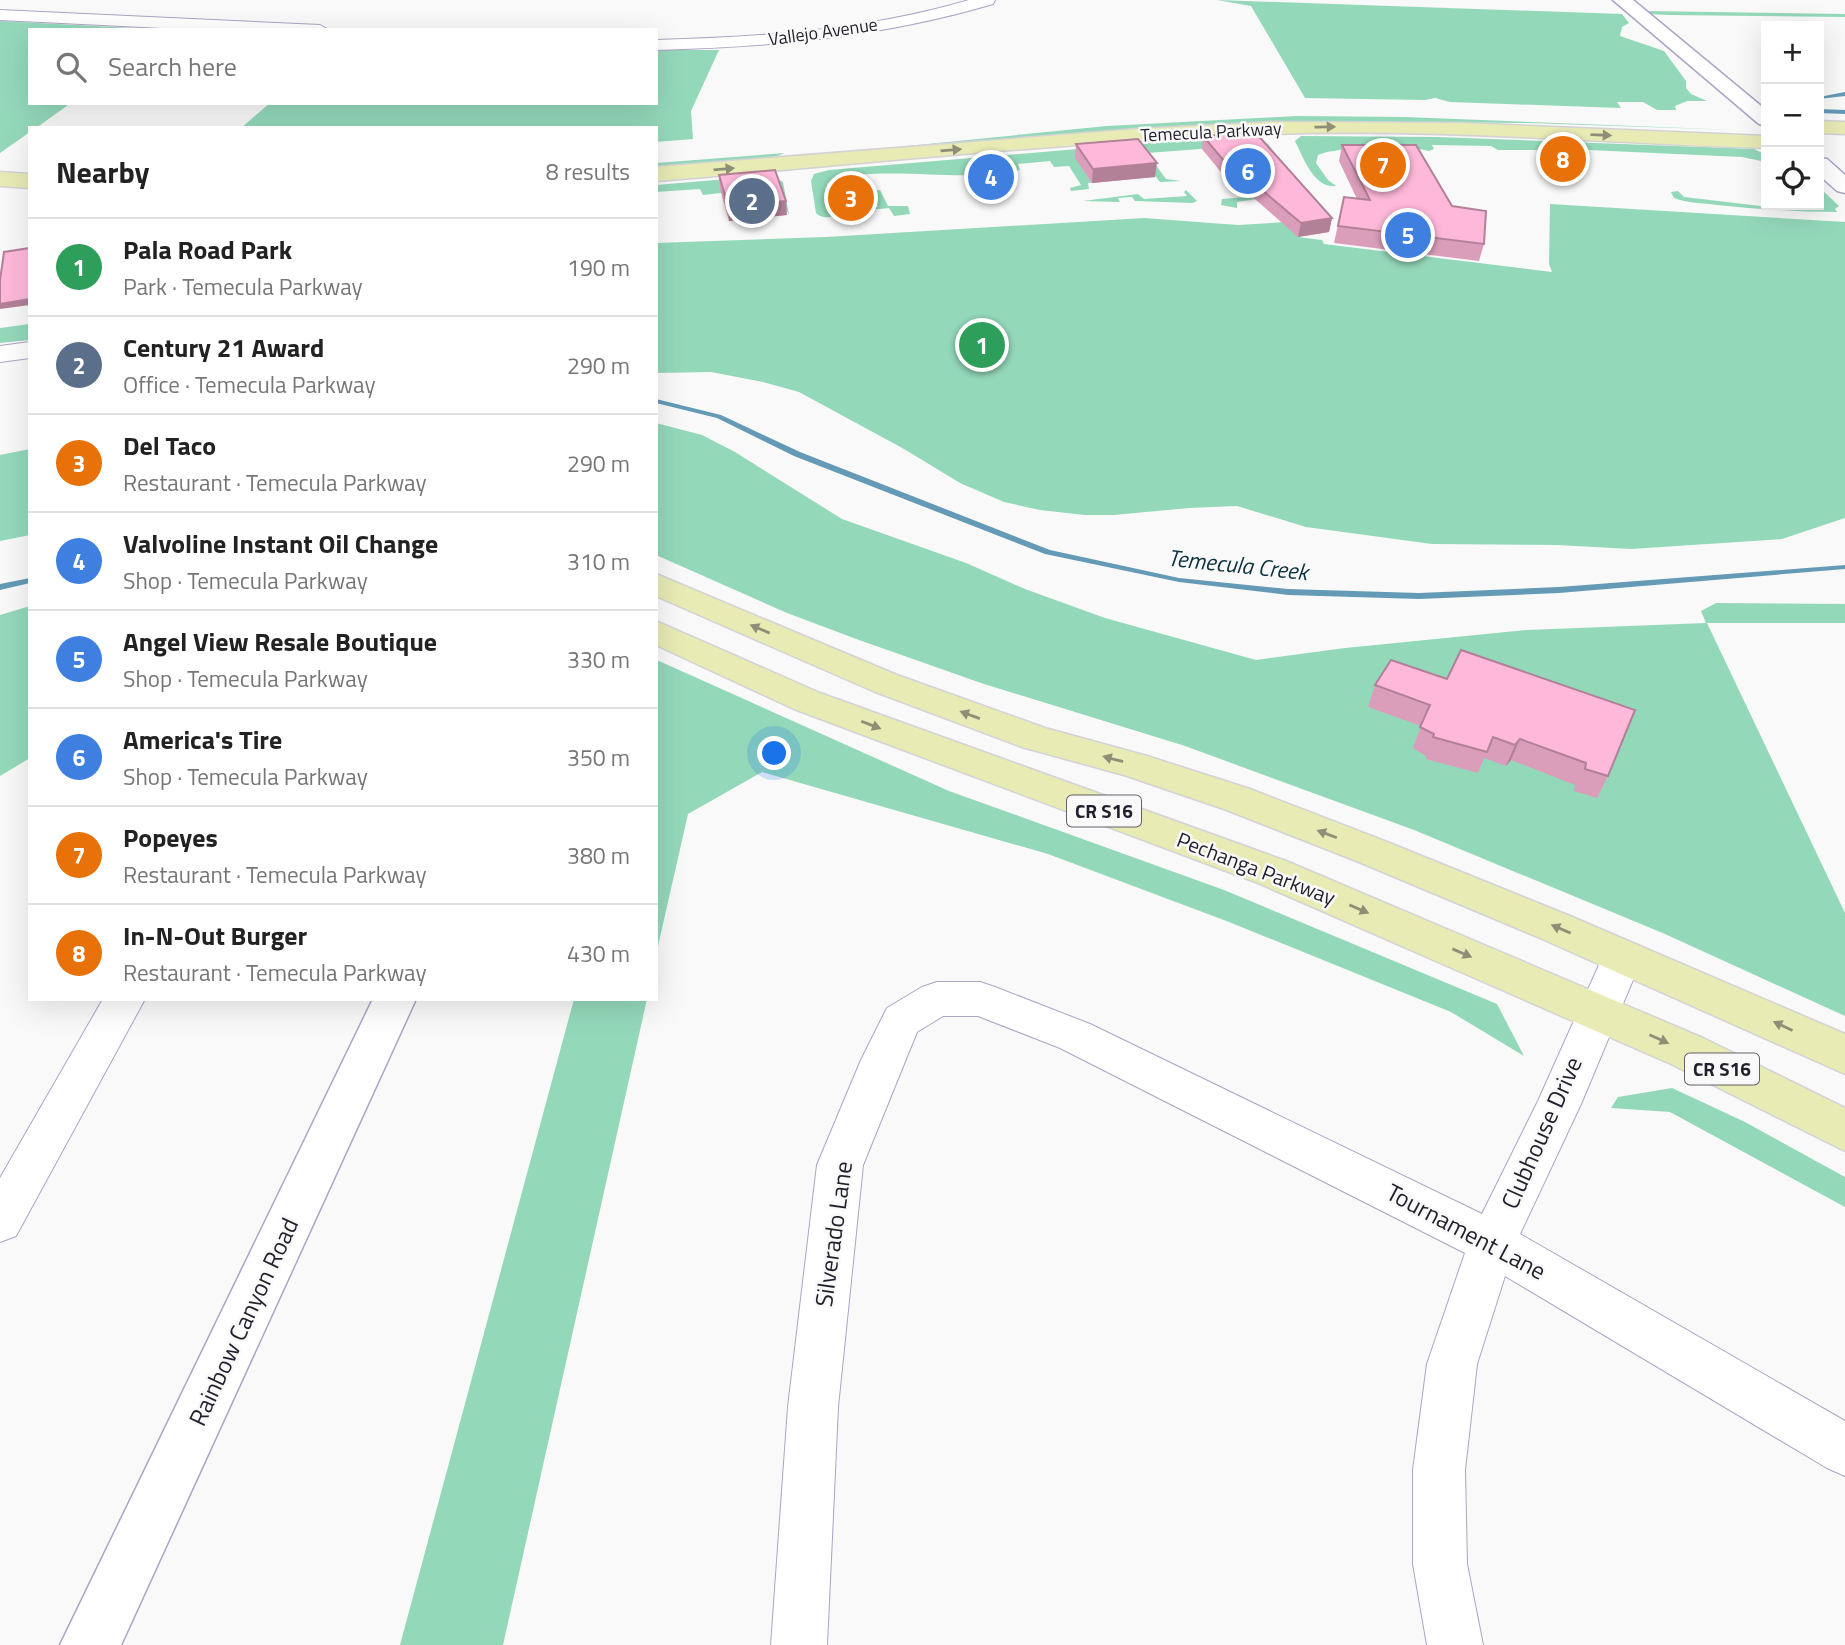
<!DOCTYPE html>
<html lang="en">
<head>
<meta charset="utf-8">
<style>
	:root { --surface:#fff; --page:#f6f6f6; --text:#222; --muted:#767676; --line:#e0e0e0; --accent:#1a73e8 }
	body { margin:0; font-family:"Titillium Web",sans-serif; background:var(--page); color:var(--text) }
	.controls { position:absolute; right:21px; top:21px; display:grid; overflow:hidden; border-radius:0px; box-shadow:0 7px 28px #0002 }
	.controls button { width:63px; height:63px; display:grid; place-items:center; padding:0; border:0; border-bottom:2px solid var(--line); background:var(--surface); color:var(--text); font:35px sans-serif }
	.you { position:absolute; left:775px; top:754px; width:24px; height:24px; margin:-18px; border:5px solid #fff; border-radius:50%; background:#1a73e8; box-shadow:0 0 0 10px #1a73e833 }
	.badge { display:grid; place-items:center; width:46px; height:46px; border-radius:50%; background:var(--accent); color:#fff; font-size:23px; font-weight:700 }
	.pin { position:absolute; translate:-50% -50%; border:4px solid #fff; box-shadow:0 2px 7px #0006 }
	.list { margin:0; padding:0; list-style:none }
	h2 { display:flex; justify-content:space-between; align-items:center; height:91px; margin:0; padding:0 28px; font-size:30px }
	h2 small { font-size:23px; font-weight:400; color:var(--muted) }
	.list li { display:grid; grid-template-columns:46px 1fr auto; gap:21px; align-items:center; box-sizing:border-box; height:98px; padding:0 28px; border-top:2px solid var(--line) }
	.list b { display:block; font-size:26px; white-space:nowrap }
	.list p { margin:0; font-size:23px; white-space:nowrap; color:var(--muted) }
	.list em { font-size:23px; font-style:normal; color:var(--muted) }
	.icon { flex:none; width:38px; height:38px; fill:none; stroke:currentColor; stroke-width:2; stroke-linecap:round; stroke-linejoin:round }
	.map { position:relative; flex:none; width:1845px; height:1645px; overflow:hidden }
	.search { position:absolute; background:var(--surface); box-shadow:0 7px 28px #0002; left:28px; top:28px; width:630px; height:77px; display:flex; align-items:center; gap:18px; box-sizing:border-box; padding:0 24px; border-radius:0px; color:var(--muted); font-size:26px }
	.panel { position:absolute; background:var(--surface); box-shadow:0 7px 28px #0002; left:28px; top:126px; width:630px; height:875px; border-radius:0px }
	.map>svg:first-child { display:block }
	.green { fill:#94d8ba }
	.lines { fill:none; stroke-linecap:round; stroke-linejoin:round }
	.stream { fill:#649ab5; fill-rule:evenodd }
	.minor-casing { stroke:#aca4c5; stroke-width:2 }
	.tertiary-casing { stroke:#aca4c5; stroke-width:3 }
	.secondary-casing { stroke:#aca4c5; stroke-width:3 }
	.primary-casing { stroke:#d3d2d5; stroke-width:3 }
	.minor { fill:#fff; fill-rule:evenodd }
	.tertiary { fill:#fff; fill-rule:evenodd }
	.secondary { fill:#fff; fill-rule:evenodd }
	.primary { fill:#e9ebb5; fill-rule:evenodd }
	.wall { fill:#da9ebb }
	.shaded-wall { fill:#b28198 }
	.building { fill:#feb8d9; stroke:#b28198; stroke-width:2 }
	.oneway { fill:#8f8f77 }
	.labels { text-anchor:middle; stroke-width:5; stroke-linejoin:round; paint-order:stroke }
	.far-street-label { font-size:18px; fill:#221f2c; stroke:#f9f9f9 }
	.shield { fill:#f9f9f9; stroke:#62606a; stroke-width:2 }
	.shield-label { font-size:19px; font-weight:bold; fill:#221f2c }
	.street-label { font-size:21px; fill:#221f2c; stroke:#f9f9f9 }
	.water-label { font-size:23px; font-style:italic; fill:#0d3240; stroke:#f9f9f9 }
	.near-street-label { font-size:24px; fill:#221f2c; stroke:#f9f9f9 }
</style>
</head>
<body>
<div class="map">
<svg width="1845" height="1645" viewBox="0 0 1845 1645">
	<rect width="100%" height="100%" fill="#f9f9f9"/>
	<path class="green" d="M 1217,0 L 1622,14 L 1629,23 L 1622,27 L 1620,36 L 1664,51 L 1686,81 L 1686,88 L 1691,94 L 1707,101 L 1687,101 L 1675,106 L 1676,110 L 1657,110 L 1643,102 L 1617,102 L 1621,108 L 1450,102 L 1435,98 L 1425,100 L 1305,98 L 1251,6 Z
		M 1644,11 L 1845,14 L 1845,17 L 1670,15 L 1647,14 Z
		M 0,21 L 171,30 L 30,30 L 30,103 L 71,103 L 36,128 L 30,128 L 30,132 L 0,153 Z
		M 656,50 L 719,50 L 691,111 L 693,139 L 656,142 L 656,128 L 241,128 L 270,103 L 656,103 Z
		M 1296,116 L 1405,117 L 1736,130 L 1528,123 L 1298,121 L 1159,127 L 807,156 L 1107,126 Z
		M 1301,136 L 1438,137 L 1754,149 L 1766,155 L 1766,162 L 1742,157 L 1588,150 L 1498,150 L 1491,146 L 1432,145 L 1434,149 L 1429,151 C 1410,145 1338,146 1318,155 L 1316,163 L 1328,180 L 1336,186 C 1314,189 1303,157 1295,141 Z
		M 1252,137 L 1268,144 L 1303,192 L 1237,202 L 1237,208 L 1221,205 L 1222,199 L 1256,196 L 1253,145 L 1147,153 L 1166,179 L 1181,181 L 1160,182 L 1136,152 L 1076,158 L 1092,183 L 1088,183 L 1089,189 L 1071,191 L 1070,188 L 1081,185 L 1069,166 L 1054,167 L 1050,161 L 1018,164 L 1020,170 L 1002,172 L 990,166 L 973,167 L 977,175 L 971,175 C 940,177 850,166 827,184 L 828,201 L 832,202 L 834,216 C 827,218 821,218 816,213 L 811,181 L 814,174 L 829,170 L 1162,142 Z
		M 785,153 L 767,160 L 656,168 L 656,163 Z
		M 763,176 L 774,177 L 783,182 L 789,215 L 784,206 L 721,193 L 703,195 L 700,189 L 656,192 L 656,185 Z
		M 1819,187 L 1839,206 L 1835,209 L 1837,212 C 1796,212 1757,209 1717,205 C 1703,203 1687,203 1674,198 L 1671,192 L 1678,191 L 1684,197 L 1769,207 L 1819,205 L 1819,199 L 1822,197 L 1819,194 Z
		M 880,190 L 888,206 L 908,206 L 910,214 L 894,216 L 889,208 L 869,210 L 868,217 C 853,218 846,216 840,201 L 843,201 L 846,209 L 878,207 L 872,191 Z
		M 1186,190 L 1197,201 L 1193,203 L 1135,201 L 1132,197 L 1118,198 L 1120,202 L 1083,201 L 1138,194 L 1144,199 L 1187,196 L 1184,192 Z
		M 1550,204 L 1845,222 L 1845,518 L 1782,539 L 1631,549 L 1557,545 L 1432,544 L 1306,527 L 1237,506 L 1189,508 L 1114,515 L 1085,515 L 1040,510 L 1004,502 L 960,483 L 904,449 L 799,392 L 763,382 L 711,372 L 656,373 L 656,243 L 826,237 L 1144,218 L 1238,225 L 1302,221 L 1298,237 L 1322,240 L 1324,244 L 1552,272 L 1549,264 Z
		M 30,324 L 30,340 L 0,343 L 0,328 Z
		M 656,423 L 702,435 L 735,452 L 842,519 L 966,563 L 1025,589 L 1105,618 L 1256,660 L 1345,648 L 1527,630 L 1706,623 L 1701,611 L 1716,603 L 1845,604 L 1845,623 L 1707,623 L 1845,913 L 1845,1016 L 1665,934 L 1414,830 L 1185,746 L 981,683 L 859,640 L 787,613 L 656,555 Z
		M 30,449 L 30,535 L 0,541 L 0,455 Z
		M 30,606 L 30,758 L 0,776 L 0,615 Z
		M 659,661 L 949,791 L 1224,890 L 1497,1004 L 1524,1056 L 1451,1012 L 1229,922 L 1048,854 L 762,772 L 688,814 L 656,955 L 656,662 Z
		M 574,999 L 647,999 L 503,1645 L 400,1645 Z
		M 1672,1088 L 1745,1122 L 1845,1177 L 1845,1207 L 1670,1112 L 1611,1108 L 1618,1097 Z"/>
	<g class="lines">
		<path class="stream" d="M 1845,92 L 1845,96 L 1819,99 L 1819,97 Z
			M 1819,109 L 1845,110 L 1845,114 L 1819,113 Z
			M 656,399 L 721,415 L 800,452 L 1050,550 L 1179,578 L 1288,589 L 1419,593 L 1559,587 L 1845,565 L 1845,569 L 1559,593 L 1419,599 L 1288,595 L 1179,582 L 1045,554 L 794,456 L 717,418 L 656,403 Z
			M 30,578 L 30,583 L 0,590 L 0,584 Z"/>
		<g class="minor-casing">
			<path id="minor" d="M 969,0 L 995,0 L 993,4 C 882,37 771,47 656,50 L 656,40 C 762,37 867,30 969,0 Z
				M 0,10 L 320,25 L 329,30 L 203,30 L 0,20 Z
				M 30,342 L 30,358 L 0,362 L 0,346 Z
				M 1623,940 L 1637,945 L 1643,956 L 1581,1104 L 1520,1234 L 1845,1421 L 1845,1476 L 1827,1468 L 1505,1276 L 1477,1364 L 1465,1470 L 1467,1564 L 1483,1645 L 1427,1645 L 1413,1564 L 1413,1470 L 1427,1364 L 1465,1253 L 1060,1048 L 978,1016 L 943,1016 L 917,1032 L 863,1165 L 838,1407 L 827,1645 L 771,1645 L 788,1407 L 817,1165 L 861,1060 L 887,1008 L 922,987 L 937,982 L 980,982 L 995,987 L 1090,1024 L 1482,1214 L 1538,1101 L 1603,956 L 1609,945 Z
				M 103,999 L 145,999 L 16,1236 L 0,1242 L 0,1178 Z"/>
		</g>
		<g class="tertiary-casing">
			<path id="tertiary" d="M 1613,0 L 1633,0 L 1766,110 L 1766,126 L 1759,124 Z
				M 1819,158 L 1827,159 L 1845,175 L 1845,193 L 1837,191 L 1819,175 Z"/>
		</g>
		<g class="secondary-casing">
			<path id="secondary" d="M 373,999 L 416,999 L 121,1645 L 60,1645 Z"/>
		</g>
		<g class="primary-casing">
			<path id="primary" d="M 1819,121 L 1845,122 L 1845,134 L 1819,133 Z
				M 1272,122 L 1462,123 L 1766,136 L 1766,148 C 1601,143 1435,128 1269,134 C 1065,142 860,164 656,181 L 656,167 L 1137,129 Z
				M 0,172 L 30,174 L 30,188 L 0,186 Z
				M 656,574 L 897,675 L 1045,728 L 1147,756 L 1250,789 L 1387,842 L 1570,916 L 1845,1034 L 1845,1074 L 1540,938 L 1359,862 L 1224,809 L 1124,775 L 1022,747 L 873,691 L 656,596 Z
				M 656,621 L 820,693 L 1286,861 L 1703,1038 L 1845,1108 L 1845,1151 L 1671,1064 L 1258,883 L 794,709 L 656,645 Z"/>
		</g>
		<use href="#minor" class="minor"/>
		<use href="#tertiary" class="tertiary"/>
		<use href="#secondary" class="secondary"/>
		<use href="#primary" class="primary"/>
	</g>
	<path class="wall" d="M 1203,136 L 1332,218 L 1329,232 L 1298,237 L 1248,193 L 1239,194 L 1202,149 Z
		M 1076,144 L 1155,177 L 1092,183 L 1075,158 Z
		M 1342,145 L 1452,206 L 1484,244 L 1479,261 L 1334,243 L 1344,197 L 1357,199 L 1339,161 Z
		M 973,159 L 1013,180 L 1012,189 L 986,191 L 973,168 Z
		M 719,175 L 787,215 L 729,221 L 720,189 Z
		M 1447,679 L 1608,776 L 1597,798 L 1574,791 L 1575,785 L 1511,760 L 1506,766 L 1484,758 L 1478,773 L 1426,759 L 1426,756 L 1413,748 L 1421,726 L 1368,707 L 1375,685 Z"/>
	<path class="shaded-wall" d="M 1157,163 L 1155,177 L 1092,183 L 1093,169 Z
		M 1250,180 L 1248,193 L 1239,194 L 1241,181 Z
		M 786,201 L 787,215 L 729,221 L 728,206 Z
		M 1332,218 L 1329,232 L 1298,237 L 1301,223 Z
		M 30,299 L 30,305 L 0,309 L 0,304 Z
		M 1520,739 L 1511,760 L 1506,766 L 1515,745 Z"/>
	<path class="building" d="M 1255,132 L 1332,218 L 1301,223 L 1250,180 L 1241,181 L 1203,136 Z
		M 1138,139 L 1157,163 L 1093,169 L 1076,144 Z
		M 1342,145 L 1416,145 L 1452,206 L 1486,211 L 1484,244 L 1338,226 L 1344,197 L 1370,200 Z
		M 999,157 L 1013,180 L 986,182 L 973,159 Z
		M 775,170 L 786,201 L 728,206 L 719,175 Z
		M 30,248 L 30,299 L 0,304 L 0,280 L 4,252 Z
		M 1461,650 L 1635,710 L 1608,776 L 1585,769 L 1586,763 L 1520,739 L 1515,745 L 1493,737 L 1487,752 L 1433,737 L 1434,734 L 1420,727 L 1430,705 L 1375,685 L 1391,660 L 1447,679 Z"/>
	<defs><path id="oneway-solid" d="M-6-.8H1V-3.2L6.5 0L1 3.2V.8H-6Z" transform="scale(1.75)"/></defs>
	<g class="oneway">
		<use href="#oneway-solid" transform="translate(1325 127) rotate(-1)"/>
		<use href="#oneway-solid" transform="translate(1601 135) rotate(2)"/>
		<use href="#oneway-solid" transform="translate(951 150) rotate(-5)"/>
		<use href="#oneway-solid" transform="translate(724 169) rotate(-5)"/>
		<use href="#oneway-solid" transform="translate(760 629) rotate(-157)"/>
		<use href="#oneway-solid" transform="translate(970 715) rotate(-160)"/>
		<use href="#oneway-solid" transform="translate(871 725) rotate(21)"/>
		<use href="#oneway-solid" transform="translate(1113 759) rotate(-165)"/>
		<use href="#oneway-solid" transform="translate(1327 834) rotate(-159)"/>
		<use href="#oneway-solid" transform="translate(1359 909) rotate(23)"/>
		<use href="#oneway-solid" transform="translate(1561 929) rotate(-157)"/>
		<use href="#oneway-solid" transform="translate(1462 953) rotate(23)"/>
		<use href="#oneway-solid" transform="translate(1783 1026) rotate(-155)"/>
		<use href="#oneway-solid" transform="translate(1659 1039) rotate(24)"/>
	</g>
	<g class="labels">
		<g class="far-street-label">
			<text transform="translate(823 32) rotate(-8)" y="6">Vallejo Avenue</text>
			<text transform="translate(1211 132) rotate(-3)" y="6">Temecula Parkway</text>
		</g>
		<g class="shield">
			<rect x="1067" y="795.5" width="74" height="31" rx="5"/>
			<rect x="1685" y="1053.5" width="74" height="31" rx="5"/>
		</g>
		<g class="shield-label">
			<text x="1104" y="818">CR S16</text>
			<text x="1722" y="1076">CR S16</text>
		</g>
		<g class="street-label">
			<text transform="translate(1256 869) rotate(21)" y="7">Pechanga Parkway</text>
		</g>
		<g class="water-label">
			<text transform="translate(1238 565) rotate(6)" y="8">Temecula Creek</text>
		</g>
		<g class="near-street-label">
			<text transform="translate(1542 1133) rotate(-66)" y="8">Clubhouse Drive</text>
			<text transform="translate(1466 1232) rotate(28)" y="8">Tournament Lane</text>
			<text transform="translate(834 1234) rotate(-82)" y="8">Silverado Lane</text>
			<text transform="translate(244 1322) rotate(-65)" y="8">Rainbow Canyon Road</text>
		</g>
	</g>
</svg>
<div class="controls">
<button>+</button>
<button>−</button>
<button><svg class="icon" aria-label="locate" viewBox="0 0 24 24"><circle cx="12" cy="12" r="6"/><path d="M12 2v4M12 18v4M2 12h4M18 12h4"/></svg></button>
</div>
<div class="you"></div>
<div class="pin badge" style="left:982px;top:345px;background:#2e9e5b">1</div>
<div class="pin badge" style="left:752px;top:201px;background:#5c6f8a">2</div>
<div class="pin badge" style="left:851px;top:198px;background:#e8710a">3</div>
<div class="pin badge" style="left:991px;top:177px;background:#3f7fe0">4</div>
<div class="pin badge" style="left:1408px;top:235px;background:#3f7fe0">5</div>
<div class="pin badge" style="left:1248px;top:171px;background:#3f7fe0">6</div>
<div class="pin badge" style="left:1383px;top:165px;background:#e8710a">7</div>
<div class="pin badge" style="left:1563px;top:159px;background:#e8710a">8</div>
<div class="search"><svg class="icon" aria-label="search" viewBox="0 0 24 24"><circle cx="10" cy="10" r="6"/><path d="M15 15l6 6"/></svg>Search here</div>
<section class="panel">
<h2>Nearby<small>8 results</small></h2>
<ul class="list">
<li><span class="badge" style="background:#2e9e5b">1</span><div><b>Pala Road Park</b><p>Park · Temecula Parkway</p></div><em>190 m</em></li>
<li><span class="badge" style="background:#5c6f8a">2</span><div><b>Century 21 Award</b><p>Office · Temecula Parkway</p></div><em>290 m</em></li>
<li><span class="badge" style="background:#e8710a">3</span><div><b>Del Taco</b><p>Restaurant · Temecula Parkway</p></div><em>290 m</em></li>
<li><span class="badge" style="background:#3f7fe0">4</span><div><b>Valvoline Instant Oil Change</b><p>Shop · Temecula Parkway</p></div><em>310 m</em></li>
<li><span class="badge" style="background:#3f7fe0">5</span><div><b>Angel View Resale Boutique</b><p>Shop · Temecula Parkway</p></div><em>330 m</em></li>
<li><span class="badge" style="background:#3f7fe0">6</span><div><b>America's Tire</b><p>Shop · Temecula Parkway</p></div><em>350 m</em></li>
<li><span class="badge" style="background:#e8710a">7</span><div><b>Popeyes</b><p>Restaurant · Temecula Parkway</p></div><em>380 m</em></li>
<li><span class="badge" style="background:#e8710a">8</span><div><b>In-N-Out Burger</b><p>Restaurant · Temecula Parkway</p></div><em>430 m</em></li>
</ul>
</section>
</div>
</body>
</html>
